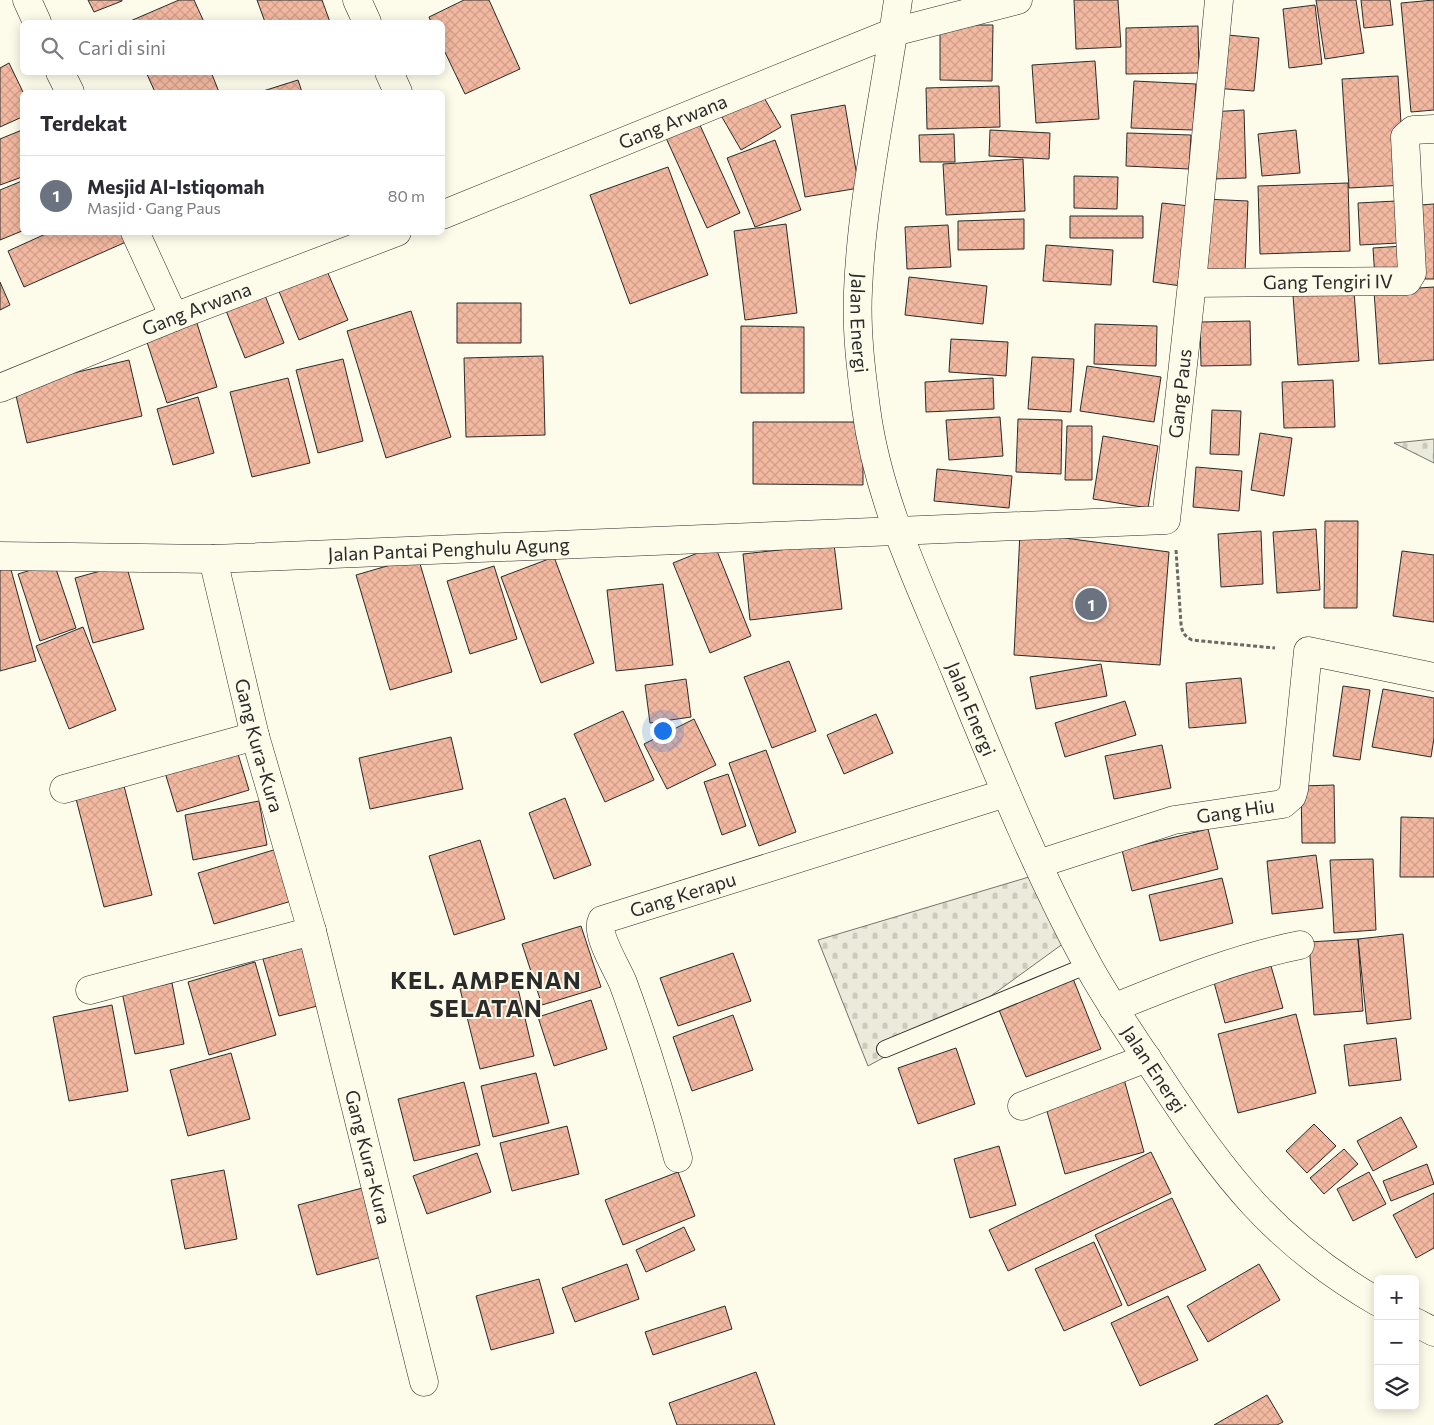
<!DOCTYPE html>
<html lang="id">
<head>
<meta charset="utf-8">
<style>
	:root { --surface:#fff; --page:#f2f2f3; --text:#2b2b33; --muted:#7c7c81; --line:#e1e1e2; --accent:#1a73e8 }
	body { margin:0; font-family:Commissioner,sans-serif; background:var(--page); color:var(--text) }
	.controls { position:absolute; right:15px; bottom:15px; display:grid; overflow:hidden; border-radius:8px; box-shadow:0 2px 12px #0003 }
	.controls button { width:45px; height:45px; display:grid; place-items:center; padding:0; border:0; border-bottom:1px solid var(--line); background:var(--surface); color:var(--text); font:25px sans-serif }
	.you { position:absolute; left:662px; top:730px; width:18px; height:18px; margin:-12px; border:4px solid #fff; border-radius:50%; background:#1a73e8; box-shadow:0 0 0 8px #1a73e833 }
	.badge { display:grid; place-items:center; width:32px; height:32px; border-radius:50%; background:var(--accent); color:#fff; font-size:16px; font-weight:700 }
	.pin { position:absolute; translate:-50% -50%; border:2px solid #fff; box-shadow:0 1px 5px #0006 }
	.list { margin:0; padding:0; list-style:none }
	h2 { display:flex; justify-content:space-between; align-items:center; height:65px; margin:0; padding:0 20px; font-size:21px }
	h2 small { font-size:16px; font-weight:400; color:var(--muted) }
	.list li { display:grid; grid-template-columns:32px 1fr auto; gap:15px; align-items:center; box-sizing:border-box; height:80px; padding:0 20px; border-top:1px solid var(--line) }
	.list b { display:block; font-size:19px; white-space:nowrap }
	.list p { margin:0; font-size:16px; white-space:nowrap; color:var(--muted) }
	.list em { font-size:16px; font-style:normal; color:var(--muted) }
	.icon { flex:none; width:28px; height:28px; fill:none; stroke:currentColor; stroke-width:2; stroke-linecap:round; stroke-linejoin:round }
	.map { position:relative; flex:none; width:1434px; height:1425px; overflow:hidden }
	.search { position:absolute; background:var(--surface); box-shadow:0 2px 12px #0003; left:20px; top:20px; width:425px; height:55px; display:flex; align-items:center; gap:12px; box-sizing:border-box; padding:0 18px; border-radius:8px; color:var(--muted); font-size:19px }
	.panel { position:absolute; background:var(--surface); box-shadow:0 2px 12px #0003; left:20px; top:90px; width:425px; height:145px; border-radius:8px }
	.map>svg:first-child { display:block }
	.cemetery { fill:url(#cemetery-stones); stroke:#74746e }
	.building { fill:url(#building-cross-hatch); stroke:#2b2b2b }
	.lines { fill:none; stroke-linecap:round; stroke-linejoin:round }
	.lane-casing { stroke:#2b2b2b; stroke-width:18 }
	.street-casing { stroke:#2b2b2b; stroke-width:29 }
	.highway-casing { stroke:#2b2b2b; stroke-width:29 }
	.path { stroke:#6a6964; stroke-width:3; stroke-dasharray:4 2.5; stroke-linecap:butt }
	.lane { stroke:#fdfbea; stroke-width:16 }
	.street { stroke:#fdfbea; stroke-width:28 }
	.highway { stroke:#fdfbea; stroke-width:28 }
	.labels { text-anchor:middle; stroke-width:4; stroke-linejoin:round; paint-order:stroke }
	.street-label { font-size:19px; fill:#2b2b2b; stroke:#fdfbea }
	.district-label { font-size:24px; font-weight:bold; letter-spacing:1px; fill:#2b2b2b; stroke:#fdfbea }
</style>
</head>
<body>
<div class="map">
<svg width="1434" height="1425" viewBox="0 0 1434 1425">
	<defs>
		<pattern id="cemetery-stones" width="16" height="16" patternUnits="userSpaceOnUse" patternTransform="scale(1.25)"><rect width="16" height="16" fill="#ecebdb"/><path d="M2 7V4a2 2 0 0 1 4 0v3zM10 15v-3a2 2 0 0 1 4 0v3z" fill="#cbcabc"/></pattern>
		<pattern id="building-cross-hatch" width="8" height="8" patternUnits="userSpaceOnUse" patternTransform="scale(1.25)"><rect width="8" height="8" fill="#f2b8a0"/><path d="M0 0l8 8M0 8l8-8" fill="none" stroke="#d09e8a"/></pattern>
	</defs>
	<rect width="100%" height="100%" fill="#fdfbea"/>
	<path class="cemetery" d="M 1434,439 L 1434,463 L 1394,443 Z
		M 1039,874 L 1064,943 L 973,1009 L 868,1066 L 818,940 Z"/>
	<path class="building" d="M 88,0 L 122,0 L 122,1 L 94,12 Z
		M 179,0 L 194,0 L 204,22 L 128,22 Z
		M 257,0 L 322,0 L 330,22 L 265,22 Z
		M 464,0 L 489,0 L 520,69 L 465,94 L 442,46 L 442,22 L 431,22 L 429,17 Z
		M 1074,0 L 1118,0 L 1121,47 L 1076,49 Z
		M 1316,0 L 1356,0 L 1364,53 L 1325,59 Z
		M 1361,0 L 1390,0 L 1393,25 L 1364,28 Z
		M 1434,0 L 1434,110 L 1411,112 L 1401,3 Z
		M 1315,5 L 1322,64 L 1289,68 L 1283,9 Z
		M 940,25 L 993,25 L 992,81 L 940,80 Z
		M 1198,26 L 1199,73 L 1126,74 L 1126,28 Z
		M 1217,34 L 1259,38 L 1254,91 L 1213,88 Z
		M 1095,61 L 1099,119 L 1036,123 L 1032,65 Z
		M 9,63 L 23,92 L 22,117 L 0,127 L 0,68 Z
		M 146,72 L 211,72 L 219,92 L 155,92 Z
		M 1398,76 L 1405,185 L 1349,188 L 1342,79 Z
		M 298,80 L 302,92 L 260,92 Z
		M 1134,81 L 1196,84 L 1193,130 L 1131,128 Z
		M 999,86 L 1000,127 L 927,129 L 926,88 Z
		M 759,89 L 781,127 L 741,150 L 719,112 Z
		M 845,105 L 859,188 L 805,197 L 791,115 Z
		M 1244,110 L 1246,178 L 1212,179 L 1209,112 Z
		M 699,123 L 740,213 L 707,228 L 666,138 Z
		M 22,130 L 22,177 L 0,185 L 0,139 Z
		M 990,130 L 1050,133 L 1049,159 L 989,156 Z
		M 1296,130 L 1300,173 L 1262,176 L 1258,134 Z
		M 1127,133 L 1191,135 L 1189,169 L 1126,166 Z
		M 954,134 L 955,162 L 920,162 L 919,135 Z
		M 775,140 L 801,210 L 755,227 L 727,158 Z
		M 1023,159 L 1025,211 L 946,215 L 943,164 Z
		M 668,167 L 708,275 L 630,304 L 590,195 Z
		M 1074,176 L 1118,177 L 1117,209 L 1074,208 Z
		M 22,181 L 22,231 L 0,240 L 0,190 Z
		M 1348,183 L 1350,251 L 1260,254 L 1258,186 Z
		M 1204,199 L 1248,201 L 1245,272 L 1201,270 Z
		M 1396,201 L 1398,243 L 1360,245 L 1358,203 Z
		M 1162,203 L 1190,206 L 1181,286 L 1153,282 Z
		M 1434,204 L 1434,279 L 1425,279 L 1420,205 Z
		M 1070,216 L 1143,216 L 1143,238 L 1070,238 Z
		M 1024,219 L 1024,249 L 958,250 L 958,221 Z
		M 786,224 L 797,313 L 745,320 L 734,231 Z
		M 948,225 L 951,267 L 907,269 L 905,227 Z
		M 50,232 L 121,232 L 126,242 L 24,287 L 8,251 Z
		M 1046,245 L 1113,250 L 1111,285 L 1043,281 Z
		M 1403,246 L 1405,276 L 1375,278 L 1373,248 Z
		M 324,264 L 348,320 L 299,340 L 276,284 Z
		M 909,277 L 987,286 L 983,324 L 905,315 Z
		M 0,282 L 10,305 L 0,310 Z
		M 1434,287 L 1434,360 L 1379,364 L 1374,291 Z
		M 262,288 L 284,343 L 245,358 L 223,303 Z
		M 1354,291 L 1359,361 L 1298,365 L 1293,295 Z
		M 457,303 L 521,303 L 521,343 L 457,343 Z
		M 411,311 L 451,437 L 386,458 L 347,331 Z
		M 195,317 L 217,387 L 167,403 L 144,333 Z
		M 1250,321 L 1251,365 L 1201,366 L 1200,322 Z
		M 1095,324 L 1157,326 L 1156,366 L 1094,364 Z
		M 741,326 L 804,327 L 804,393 L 741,393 Z
		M 951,339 L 1008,342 L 1006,376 L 949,372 Z
		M 543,356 L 545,435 L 466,437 L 464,358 Z
		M 1032,357 L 1074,359 L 1071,412 L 1028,409 Z
		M 343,359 L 363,441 L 318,453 L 296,370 Z
		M 129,360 L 142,416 L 27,443 L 14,387 Z
		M 1087,366 L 1161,377 L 1154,422 L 1080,411 Z
		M 288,378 L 310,463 L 252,477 L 230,392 Z
		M 993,378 L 994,409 L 926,412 L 925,382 Z
		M 1333,380 L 1335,427 L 1284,428 L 1282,382 Z
		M 198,397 L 214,453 L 173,465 L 157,409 Z
		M 1212,410 L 1241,411 L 1239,455 L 1210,454 Z
		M 1000,417 L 1003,456 L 949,460 L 946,420 Z
		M 1018,419 L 1062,420 L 1061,474 L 1016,472 Z
		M 753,422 L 863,422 L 863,485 L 753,484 Z
		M 1067,426 L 1092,426 L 1092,480 L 1065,480 Z
		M 1260,433 L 1292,438 L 1284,496 L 1251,490 Z
		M 1103,436 L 1158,446 L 1148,508 L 1093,499 Z
		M 1196,467 L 1242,471 L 1239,511 L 1193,507 Z
		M 937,469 L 1012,476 L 1009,508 L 934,501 Z
		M 1325,521 L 1358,521 L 1357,608 L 1324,608 Z
		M 1316,529 L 1320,590 L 1277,593 L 1273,532 Z
		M 1261,531 L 1263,584 L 1221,587 L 1218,534 Z
		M 1020,532 L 1169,552 L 1160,665 L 1014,655 Z
		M 834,544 L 842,609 L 750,620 L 743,554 Z
		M 715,546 L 751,636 L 710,653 L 673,563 Z
		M 1402,551 L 1434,555 L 1434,622 L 1393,616 Z
		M 418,557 L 452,672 L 390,690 L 356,575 Z
		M 554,557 L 594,663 L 541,683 L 501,577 Z
		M 54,563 L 76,628 L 40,641 L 18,574 Z
		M 126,564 L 144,629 L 93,643 L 75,578 Z
		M 10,566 L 36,661 L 0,671 L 0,568 Z
		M 494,566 L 517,639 L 470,654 L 447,581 Z
		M 663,584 L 673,665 L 616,671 L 607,590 Z
		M 83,627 L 116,710 L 69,729 L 36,646 Z
		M 789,661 L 816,731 L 772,748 L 744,677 Z
		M 1101,664 L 1107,696 L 1036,709 L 1030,677 Z
		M 1241,678 L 1246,723 L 1189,728 L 1186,683 Z
		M 686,679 L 691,717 L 650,723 L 645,685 Z
		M 1343,686 L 1370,690 L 1360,760 L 1333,756 Z
		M 1383,689 L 1434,698 L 1434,738 L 1431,757 L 1372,747 Z
		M 1125,701 L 1136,735 L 1065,757 L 1055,723 Z
		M 623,711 L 654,780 L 605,802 L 574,734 Z
		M 876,714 L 893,753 L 844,774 L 827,735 Z
		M 694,719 L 716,765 L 667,789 L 644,744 Z
		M 451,737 L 463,789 L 370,809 L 359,758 Z
		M 235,744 L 249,790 L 177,812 L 163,766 Z
		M 1162,745 L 1171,788 L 1114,799 L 1105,756 Z
		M 766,750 L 796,832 L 759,846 L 729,763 Z
		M 728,774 L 746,826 L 722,835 L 704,782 Z
		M 123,782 L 152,895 L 104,907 L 75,795 Z
		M 1334,785 L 1335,843 L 1302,843 L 1301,786 Z
		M 565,798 L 591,865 L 554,879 L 529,813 Z
		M 259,801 L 267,845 L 193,860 L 185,815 Z
		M 1401,817 L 1434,818 L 1434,877 L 1400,877 Z
		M 1208,829 L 1218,869 L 1132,891 L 1122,850 Z
		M 480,840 L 505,919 L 454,935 L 429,856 Z
		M 280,848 L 295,900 L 214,924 L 198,873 Z
		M 1316,855 L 1323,908 L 1272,914 L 1267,861 Z
		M 1373,859 L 1376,930 L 1334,933 L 1330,860 Z
		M 1222,878 L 1233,923 L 1160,941 L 1149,895 Z
		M 581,926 L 601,987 L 542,1005 L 522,944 Z
		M 1403,934 L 1411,1019 L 1367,1024 L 1358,939 Z
		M 1358,939 L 1363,1011 L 1314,1015 L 1309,942 Z
		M 309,946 L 325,1004 L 279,1016 L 263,959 Z
		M 733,953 L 751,1001 L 678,1026 L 660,978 Z
		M 1269,959 L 1283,1008 L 1225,1023 L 1212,975 Z
		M 255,962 L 276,1035 L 209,1055 L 188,982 Z
		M 515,976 L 534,1056 L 480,1069 L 460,989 Z
		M 1072,976 L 1101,1049 L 1026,1077 L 997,1005 Z
		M 172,983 L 184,1044 L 135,1054 L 122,992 Z
		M 591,1000 L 607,1049 L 554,1066 L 538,1017 Z
		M 112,1005 L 128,1091 L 69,1101 L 53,1017 Z
		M 1296,1014 L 1316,1093 L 1238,1113 L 1218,1034 Z
		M 733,1015 L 753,1070 L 692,1091 L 673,1037 Z
		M 1396,1038 L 1401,1080 L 1349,1086 L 1344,1045 Z
		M 956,1048 L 975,1104 L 918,1124 L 898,1068 Z
		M 231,1053 L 250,1119 L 188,1136 L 170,1070 Z
		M 536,1073 L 549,1123 L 493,1137 L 481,1086 Z
		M 1124,1079 L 1144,1152 L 1065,1174 L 1044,1101 Z
		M 464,1082 L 480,1145 L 414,1161 L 398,1099 Z
		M 1401,1117 L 1417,1147 L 1373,1171 L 1357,1141 Z
		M 1314,1124 L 1336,1146 L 1307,1173 L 1286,1151 Z
		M 567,1126 L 579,1174 L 512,1191 L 500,1143 Z
		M 999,1146 L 1016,1205 L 970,1218 L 954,1159 Z
		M 1344,1149 L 1358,1164 L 1324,1194 L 1310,1178 Z
		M 1151,1152 L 1171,1193 L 1008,1271 L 989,1230 Z
		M 477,1153 L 491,1192 L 427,1214 L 413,1176 Z
		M 1427,1164 L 1434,1184 L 1391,1201 L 1383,1181 Z
		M 224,1170 L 237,1239 L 185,1249 L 171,1180 Z
		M 678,1172 L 695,1216 L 623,1245 L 605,1200 Z
		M 1369,1172 L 1386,1204 L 1353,1221 L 1337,1189 Z
		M 366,1187 L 385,1256 L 317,1275 L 298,1205 Z
		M 1434,1193 L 1434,1248 L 1416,1258 L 1393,1215 Z
		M 1172,1198 L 1206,1270 L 1128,1306 L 1095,1235 Z
		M 684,1227 L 695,1250 L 646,1272 L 636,1250 Z
		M 1094,1242 L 1122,1305 L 1064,1331 L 1035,1269 Z
		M 627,1264 L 639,1299 L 575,1322 L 562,1288 Z
		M 1259,1264 L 1280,1300 L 1208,1342 L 1187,1306 Z
		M 539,1279 L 554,1333 L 491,1350 L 476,1296 Z
		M 1168,1296 L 1198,1360 L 1140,1386 L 1111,1323 Z
		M 725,1306 L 732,1329 L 653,1355 L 645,1332 Z
		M 756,1372 L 775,1425 L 677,1425 L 669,1403 Z
		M 1267,1395 L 1283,1422 L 1277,1425 L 1214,1425 Z"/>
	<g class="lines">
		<g class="lane-casing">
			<path id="lane" d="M 885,1049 L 1088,965"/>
		</g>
		<g class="street-casing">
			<g id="street">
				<path d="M 27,0 L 37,22"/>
				<path d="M 357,0 L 367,22"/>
				<path d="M 60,72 L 70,92"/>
				<path d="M 389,72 L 398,92"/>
				<path id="s1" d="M 442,215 L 894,32 L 1018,0"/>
				<path d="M 135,232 L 174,317"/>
				<path id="s2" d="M 1192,283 L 1407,281 L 1412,273 L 1405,137 L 1413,130 L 1434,129"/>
				<path id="s3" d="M 0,388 L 174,317 L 397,232"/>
				<path id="s4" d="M 0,556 L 213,559 L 1166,520 L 1192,283 L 1219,0"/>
				<path id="s5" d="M 213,559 L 255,736 L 312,931 L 424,1382"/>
				<path d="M 64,789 L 255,736"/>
				<path id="s6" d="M 1038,864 L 1174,820 L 1283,804 L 1292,796 L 1294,789 L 1308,651 L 1434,677"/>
				<path d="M 90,990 L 312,931"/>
				<path d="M 1113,1008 C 1175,983 1235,958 1300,945"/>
				<path d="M 1022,1106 L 1147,1058"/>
				<path id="s7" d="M 678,1158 C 662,1099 644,1040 623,983 C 617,968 595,934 602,920 L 1006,793"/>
			</g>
		</g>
		<g class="highway-casing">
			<g id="highway">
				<path id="s8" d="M 898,0 C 885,97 862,193 858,291 C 856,330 861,370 866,408 C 878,501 921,587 956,672 C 997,772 1037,872 1089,967 C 1110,1005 1136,1042 1160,1078 C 1225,1177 1274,1242 1378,1302"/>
				<path d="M 1415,1322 L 1434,1332"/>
			</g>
		</g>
		<path class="path" d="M 1176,550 L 1181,624 C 1182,632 1184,636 1192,640 L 1275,648"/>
		<use href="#lane" class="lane"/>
		<use href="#street" class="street"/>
		<use href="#highway" class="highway"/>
	</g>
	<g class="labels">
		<g class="street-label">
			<text dy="7" stroke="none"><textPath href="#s1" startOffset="249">Gang Arwana</textPath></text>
			<text dy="7" stroke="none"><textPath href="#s2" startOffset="136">Gang Tengiri IV</textPath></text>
			<text dy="7" stroke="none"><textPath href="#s3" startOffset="212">Gang Arwana</textPath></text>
			<text dy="7" stroke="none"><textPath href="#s8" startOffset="326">Jalan Energi</textPath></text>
			<text dy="7" stroke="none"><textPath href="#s4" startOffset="1294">Gang Paus</textPath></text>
			<text dy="7" stroke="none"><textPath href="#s4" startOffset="449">Jalan Pantai Penghulu Agung</textPath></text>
			<text dy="7" stroke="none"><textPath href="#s8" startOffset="731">Jalan Energi</textPath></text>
			<text dy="7" stroke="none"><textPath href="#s5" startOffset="192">Gang Kura-Kura</textPath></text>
			<text dy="7" stroke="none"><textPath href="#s6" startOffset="205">Gang Hiu</textPath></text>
			<text dy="7" stroke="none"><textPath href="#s7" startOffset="336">Gang Kerapu</textPath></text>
			<text dy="7" stroke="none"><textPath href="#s8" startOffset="1136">Jalan Energi</textPath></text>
			<text dy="7" stroke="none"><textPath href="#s5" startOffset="618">Gang Kura-Kura</textPath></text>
		</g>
		<g class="district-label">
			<text x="486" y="989">KEL. AMPENAN<tspan x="486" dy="28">SELATAN</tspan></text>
		</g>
	</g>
</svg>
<div class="controls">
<button>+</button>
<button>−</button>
<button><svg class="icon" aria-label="layers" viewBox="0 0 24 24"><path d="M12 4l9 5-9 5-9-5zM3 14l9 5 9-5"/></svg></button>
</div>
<div class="you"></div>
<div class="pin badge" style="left:1091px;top:604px;background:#6b7280">1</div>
<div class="search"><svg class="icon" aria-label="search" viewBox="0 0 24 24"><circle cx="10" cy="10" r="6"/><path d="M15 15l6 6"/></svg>Cari di sini</div>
<section class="panel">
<h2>Terdekat<small></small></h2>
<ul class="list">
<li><span class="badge" style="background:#6b7280">1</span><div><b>Mesjid Al-Istiqomah</b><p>Masjid · Gang Paus</p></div><em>80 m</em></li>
</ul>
</section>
</div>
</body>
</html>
